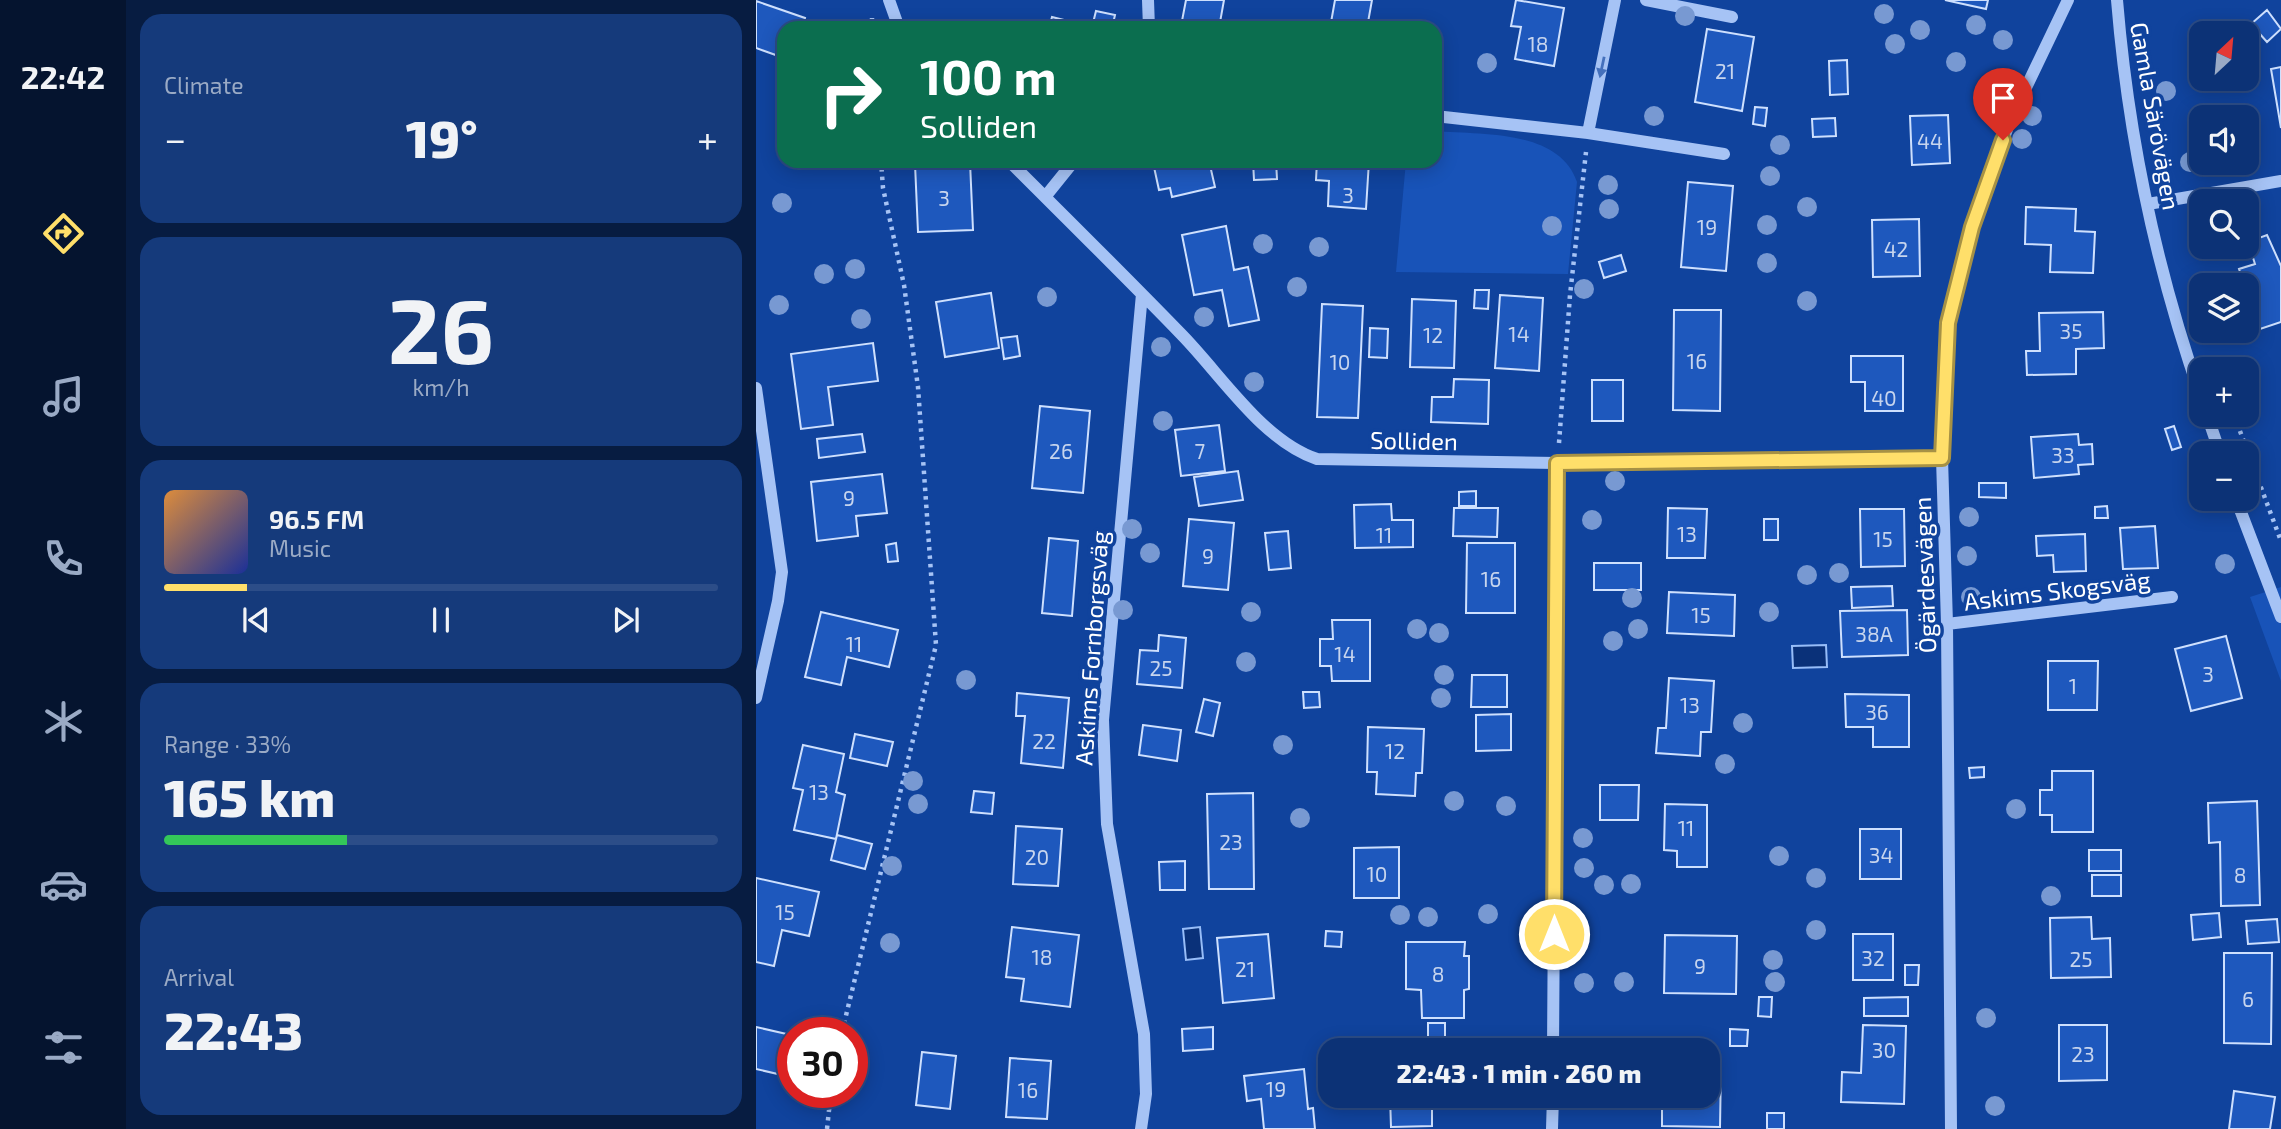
<!DOCTYPE html>
<html lang="en">
<head>
<meta charset="utf-8">
<style>
	body { margin:0; font-family:"Exo 2",sans-serif; background:#153a7b; color:#f1f3f6; height:100vh; display:flex; flex-direction:column; font-size:26px; white-space:nowrap }
	* { box-sizing:border-box; margin:0 }
	p { font-size:23px; color:#9aaac5 }
	.icon { flex:none; width:38px; height:38px; fill:none; stroke:currentColor; stroke-width:2; stroke-linecap:round; stroke-linejoin:round }
	.map { position:relative; flex:1; overflow:hidden }
	.details { display:flex; flex-direction:column; gap:14px; padding:14px; background:#071c41; width:630px }
	.details>* { flex:none }
	.hud { position:absolute; left:21px; top:21px; width:665px; height:147px; border-radius:21px; box-shadow:0 4px 18px #0003,0 0 0 2px #2c4d88; background:#0b6e4f; color:#fff; overflow:hidden }
	.needle { width:46px; rotate:26deg }
	.tools { position:absolute; left:1433px; top:21px; display:grid; gap:14px }
	.tools a { display:grid; place-items:center; width:70px; height:70px; border-radius:14px; background:#0c3276; box-shadow:0 4px 18px #0003,0 0 0 2px #2c4d88; font-size:35px }
	.speed { position:absolute; left:21px; top:1017px; display:flex; gap:14px; font-size:35px; font-weight:700; text-align:center }
	.speed>* { display:grid; place-content:center; width:91px; height:91px; border-radius:50%; background:#0c3276; box-shadow:0 4px 18px #0003,0 0 0 2px #2c4d88; line-height:1 }
	.speed .limit { border:10px solid #d22; background:#fff; color:#111 }
	.pin { position:absolute; display:grid; place-items:center; width:60px; height:60px; color:#fff; margin:-72px -30px; border-radius:50% 50% 50% 0; rotate:-45deg; box-shadow:0 0 7px #0007 }
	.pin .icon { rotate:45deg }
	.me { position:absolute; width:77px; margin:-38px; rotate:0deg; stroke-linejoin:round; filter:drop-shadow(0 0 5px #0008) }
	.turn { display:flex; align-items:center; gap:24px; height:147px; padding:0 28px; font-size:32px }
	.turn .icon { width:91px; height:91px; stroke-width:2.5 }
	.turn b { display:block; font-size:49px; line-height:60px }
	.big { font-size:52px; font-weight:800; line-height:1.1 }
	.details .tile { flex:1; display:flex; flex-direction:column; justify-content:center; gap:10px; min-width:0; padding:0 24px; border-radius:21px; background:#153a7b }
	.details .dial { align-items:center; gap:0 }
	.dial b { font-size:91px; line-height:1 }
	.song { display:flex; align-items:center; gap:21px }
	.cover { width:84px; height:84px; border-radius:10px; background:linear-gradient(135deg,hsl(30 70% 55%),hsl(230 70% 35%)) }
	.played { height:7px; border-radius:4px; background:linear-gradient(90deg,#ffdf6a 15%,#2c4d88 15%) }
	.keys { display:flex; justify-content:space-around; direction:ltr }
	.heat { display:flex; justify-content:space-between; align-items:center; font-size:38px; direction:ltr }
	.charge { height:10px; border-radius:5px; background:linear-gradient(90deg,#34c759 33%,#2c4d88 0) }
	.trip { position:absolute; left:562px; top:1038px; width:402px; height:70px; border-radius:21px; background:#0c3276; box-shadow:0 4px 18px #0003,0 0 0 2px #2c4d88; font-weight:800; line-height:70px; text-align:center }
	main { display:flex; flex:1; min-height:0 }
	.dock { display:flex; flex-direction:column; width:126px; justify-content:space-around; align-items:center; background:#05142f; color:#9aaac5 }
	.dock .icon { width:49px; height:49px }
	.dock .current { color:#ffdf6a }
	.dock b { font-size:32px; color:#f1f3f6 }
	.map>svg:first-child { display:block }
	.green { fill:#1853b8 }
	.water { fill:#0a3179; stroke:#97bdf8; stroke-width:2 }
	.building { fill:#1e58bd; stroke:#cee0fe; stroke-width:2 }
	.lines { fill:none; stroke-linecap:round; stroke-linejoin:round }
	.path { stroke:#a6c3f5; stroke-width:4.5; stroke-dasharray:3.5 5; stroke-linecap:butt }
	.minor { stroke:#a6c3f5; stroke-width:12 }
	.tree { fill:#7899d2 }
	.oneway { fill:#4470bc }
	.route-casing { stroke:#a69145; stroke-width:18 }
	.route { stroke:#ffdf6a; stroke-width:12 }
	.labels { text-anchor:middle; dominant-baseline:central; stroke-width:7; stroke-linejoin:round; paint-order:stroke }
	.number-label { font-size:21px; fill:#c7d5ee }
	.street-label { font-size:24px; fill:#fff; stroke:#10439d }
</style>
</head>
<body>
<main>
<nav class="dock">
<b>22:42</b>
<svg class="icon current" aria-label="directions" viewBox="0 0 24 24"><path d="M12 3l9 9-9 9-9-9zM9 14v-3h6M13 9l2 2-2 2"/></svg>
<svg class="icon" aria-label="music" viewBox="0 0 24 24"><path d="M9 18V5l10-2v13"/><circle cx="6" cy="18" r="3"/><circle cx="16" cy="16" r="3"/></svg>
<svg class="icon" aria-label="phone" viewBox="0 0 24 24"><path d="M5 4h4l2 5-3 2q2 4 5 5l2-3 5 2v4C11 20 4 13 5 4z"/></svg>
<svg class="icon" aria-label="climate" viewBox="0 0 24 24"><path d="M12 3v18M4 7l16 10M4 17L20 7"/></svg>
<svg class="icon" aria-label="car" viewBox="0 0 24 24"><path d="M5 17H2v-5l4-1 3-4h7l3 4 3 1v5h-3M9 17h6M6 11h13"/><circle cx="7" cy="17" r="2"/><circle cx="17" cy="17" r="2"/></svg>
<svg class="icon" aria-label="filters" viewBox="0 0 24 24"><path d="M4 7h16M4 17h16"/><circle cx="9" cy="7" r="2"/><circle cx="15" cy="17" r="2"/></svg>
</nav>
<section class="details">
<div class="tile"><p>Climate</p>
<div class="heat"><a>−</a><b class="big">19°</b><a>+</a></div>
</div>
<div class="tile dial"><b>26</b><p>km/h</p></div>
<div class="tile">
<div class="song"><i class="cover"></i><div><b>96.5 FM</b><p>Music</p></div></div>
<div class="played"></div>
<div class="keys"><svg class="icon" aria-label="previous" viewBox="0 0 24 24"><path d="M18 5L8 12l10 7zM5 5v14"/></svg><svg class="icon" aria-label="pause" viewBox="0 0 24 24"><path d="M8 5v14M16 5v14"/></svg><svg class="icon" aria-label="next" viewBox="0 0 24 24"><path d="M6 5l10 7-10 7zM19 5v14"/></svg></div>
</div>
<div class="tile"><p>Range · 33%</p><b class="big">165 km</b><div class="charge"></div></div>
<div class="tile"><p>Arrival</p><b class="big">22:43</b></div>
</section>
<div class="map">
<svg width="1525" height="1129" viewBox="0 0 1525 1129">
	<rect width="100%" height="100%" fill="#10439d"/>
	<path class="green" d="M679 131C725 135 803 129 821 182L812 274 640 272 650 161H679Z
		M1525 587V681L1494 597Z"/>
	<path class="water" d="M1070 645 1071 667 1037 668 1036 646Z
		M444 927 447 958 430 960 427 929Z"/>
	<path class="building" d="M430 0H468L463 28 425 26Z
		M579 0H616L611 28H574Z
		M760 0 808 8 798 66 759 59 765 27 755 26Z
		M1189 0H1232L1230 9Z
		M0 1 49 18 46 28H28V58L0 48Z
		M1511 10 1525 29 1511 42 1495 24Z
		M340 11 359 15 356 28H293L296 17 336 27Z
		M951 29 998 37 986 111 939 102Z
		M1091 60 1092 94 1074 95 1073 61Z
		M1525 67V128L1515 69Z
		M999 107 1011 108 1009 126 997 124Z
		M1192 115 1194 163 1156 165 1154 116Z
		M1079 118 1080 136 1057 137 1056 119Z
		M406 161H453L459 187 416 197 414 188 403 190 398 167 407 165Z
		M497 161H520L521 179 498 180Z
		M561 161H613L610 209 572 206 573 181 560 180Z
		M214 162 217 230 162 232 159 164Z
		M932 182 977 186 970 271 925 267Z
		M1270 207 1320 209 1319 231 1339 232 1337 273 1294 272 1295 245 1269 244Z
		M1163 219 1164 276 1117 277 1116 220Z
		M470 226 478 270 492 267 503 320 473 326 466 290 438 295 426 235Z
		M1511 235 1525 266V322L1504 329 1483 269 1499 264 1492 242Z
		M865 255 870 271 848 278 843 262Z
		M719 290H733L732 309 718 308Z
		M235 293 243 348 189 357 180 302Z
		M744 295 787 298 783 371 739 368Z
		M656 299 700 301 698 368 654 367Z
		M566 304 607 306 602 418 561 417Z
		M918 310H965L964 411 917 410Z
		M1347 312 1348 348 1320 349V374L1271 375 1270 351H1284L1283 313Z
		M614 328 632 329 631 358 613 357Z
		M261 336 264 356 248 359 245 338Z
		M117 343 122 381 72 387 77 425 45 429 35 354Z
		M1095 356H1147V411H1109V382H1095Z
		M698 379 733 380 732 424 675 422 676 397H697Z
		M836 380H867V421H836Z
		M284 406 334 411 327 493 276 488Z
		M463 425 469 471 425 476 419 430Z
		M1418 426 1425 447 1416 450 1409 429Z
		M106 434 109 452 63 458 61 439Z
		M1322 434 1323 445 1336 444 1337 464 1322 465 1323 474 1278 478 1275 437Z
		M482 471 487 500 443 506 438 477Z
		M126 474 131 513 100 516 102 536 61 541 55 482Z
		M1223 483H1250V498L1223 497Z
		M720 491V506H703V492Z
		M635 504 636 520H657V547L599 548 598 505Z
		M1351 506 1352 518H1339V507Z
		M698 508H742L741 537 697 536Z
		M912 508 951 509 949 558H911Z
		M1104 509H1148L1149 566 1105 567Z
		M433 519 478 523 472 590 427 586Z
		M1008 519H1022V540H1008Z
		M1399 526 1402 568 1367 569 1364 528Z
		M532 531 535 568 513 570 509 533Z
		M1329 534 1330 571 1298 572 1297 555 1281 556 1280 536Z
		M293 538 322 541 316 616 286 613Z
		M140 543 142 561 132 562 130 545Z
		M711 543H759V613H710Z
		M838 563H885V590H838Z
		M1136 586 1137 606 1096 608 1095 587Z
		M913 592 979 595 978 636 911 633Z
		M1151 610 1152 655 1086 657 1084 611Z
		M65 612 142 630 133 667 91 657 85 685 49 677Z
		M576 620H614V681H576L575 666H564V639H577Z
		M403 635 430 638 426 688 381 684 384 650 402 651Z
		M1470 636 1486 698 1435 711 1419 649Z
		M1292 661H1342L1341 710H1292Z
		M716 675H751V707H715Z
		M913 678 958 681 955 732H945L944 756 900 753 902 728H910Z
		M547 692H563L564 707 548 708Z
		M261 693 313 698 307 768 265 763 269 716H260Z
		M1089 694 1153 695V747H1117V727H1090Z
		M448 699 464 703 457 736 440 732Z
		M755 714V750L720 751V715Z
		M387 725 425 730 421 761 383 755Z
		M612 727 668 729 666 773H660L659 796 620 794 621 772H611Z
		M99 734 137 742 131 766 94 758Z
		M47 745 88 754 80 792 89 795 80 839 38 830 47 790 37 788Z
		M1228 767V777L1214 778 1213 768Z
		M1296 771H1337V832H1296V815H1284V790H1296Z
		M844 785H883L882 820H844Z
		M218 791 238 793 236 814 215 812Z
		M497 793 498 889H453L451 794Z
		M1501 801 1504 905 1465 906 1464 842 1453 843 1452 803Z
		M909 804 951 805V867H921V851L908 850Z
		M260 826 306 829 302 886 257 884Z
		M1104 829H1145V879H1104Z
		M81 835 116 844 109 869 75 860Z
		M643 847V898H598V848Z
		M1333 850H1365V871H1333Z
		M429 861V890H404L403 862Z
		M1336 875H1365V896H1336Z
		M0 878 63 892 53 936 26 930 18 966 0 962Z
		M1463 913 1465 937 1437 940 1435 915Z
		M1335 917 1336 939 1354 938 1355 977 1295 978 1294 918Z
		M1521 919 1523 942 1492 944 1490 921Z
		M256 927 323 935 314 1007 265 1001 268 979 250 977Z
		M570 931 586 932 585 947 569 946Z
		M512 934 518 998 467 1003 461 938Z
		M1097 934H1137V980H1097Z
		M909 935 981 936 980 994 908 993Z
		M650 942H709L708 956H713V989L708 990V1018H666L665 990 650 989Z
		M1468 953H1516L1515 1044 1468 1043Z
		M1149 965H1163L1162 985H1149Z
		M1003 997H1016L1015 1017 1002 1016Z
		M1152 997V1016H1108V998Z
		M672 1023H689V1041L672 1040Z
		M1107 1025 1150 1026 1148 1104 1085 1102 1086 1072 1105 1073Z
		M1303 1025H1351V1080L1303 1081Z
		M0 1027 35 1035 26 1075 0 1069Z
		M457 1027V1049L427 1051 426 1029Z
		M974 1029 992 1030 991 1046H974Z
		M166 1052 200 1056 194 1109 160 1105Z
		M254 1058 295 1061 291 1119 250 1117Z
		M952 1065 965 1066 964 1127 906 1126V1096H952Z
		M548 1069 552 1109 557 1108 559 1129H508L505 1099 491 1101 488 1076Z
		M1478 1091 1519 1097 1514 1129H1473Z
		M634 1096H676V1126L635 1127Z
		M1011 1113H1028V1129H1011Z"/>
	<g class="lines">
		<path class="path" d="M116 28V18
			M1457 357 1461 369
			M1478 415 1525 541
			M803 443 814 295 830 152
			M86 1032 180 645 162 387 148 285 127 188 125 161
			M71 1129 75 1092"/>
		<path class="minor" d="M133 0 143 28
			M392 0 393 28
			M890 0 976 17
			M1361 0C1372 135 1401 272 1446 400
			M679 116 832 133 968 154
			M832 133 859 0
			M253 161C311 219 369 276 426 335 466 376 507 441 561 459L801 463 1186 458
			M289 197 318 161
			M1392 204 1525 181
			M0 388 26 572 22 601 0 698
			M1451 415 1464 453
			M1480 499 1525 617
			M1191 624 1416 597
			M797 1050 801 463
			M385 1129 390 1094 388 1034 351 824 347 720 386 294
			M796 1129 797 1096
			M1195 1129 1191 624 1186 458 1192 323 1216 227 1254 121 1312 0"/>
	</g>
	<g class="tree">
		<circle cx="1128" cy="14" r="10"/>
		<circle cx="929" cy="16" r="10"/>
		<circle cx="1220" cy="25" r="10"/>
		<circle cx="1164" cy="30" r="10"/>
		<circle cx="1247" cy="40" r="10"/>
		<circle cx="1139" cy="44" r="10"/>
		<circle cx="1200" cy="62" r="10"/>
		<circle cx="731" cy="63" r="10"/>
		<circle cx="1410" cy="91" r="10"/>
		<circle cx="898" cy="116" r="10"/>
		<circle cx="1276" cy="116" r="10"/>
		<circle cx="1266" cy="139" r="10"/>
		<circle cx="1024" cy="145" r="10"/>
		<circle cx="1434" cy="162" r="10"/>
		<circle cx="1014" cy="176" r="10"/>
		<circle cx="852" cy="185" r="10"/>
		<circle cx="26" cy="203" r="10"/>
		<circle cx="1051" cy="207" r="10"/>
		<circle cx="853" cy="209" r="10"/>
		<circle cx="1011" cy="225" r="10"/>
		<circle cx="796" cy="226" r="10"/>
		<circle cx="507" cy="244" r="10"/>
		<circle cx="563" cy="247" r="10"/>
		<circle cx="1011" cy="263" r="10"/>
		<circle cx="99" cy="269" r="10"/>
		<circle cx="68" cy="274" r="10"/>
		<circle cx="541" cy="287" r="10"/>
		<circle cx="828" cy="289" r="10"/>
		<circle cx="291" cy="297" r="10"/>
		<circle cx="1051" cy="301" r="10"/>
		<circle cx="23" cy="305" r="10"/>
		<circle cx="448" cy="317" r="10"/>
		<circle cx="105" cy="319" r="10"/>
		<circle cx="405" cy="347" r="10"/>
		<circle cx="498" cy="382" r="10"/>
		<circle cx="407" cy="421" r="10"/>
		<circle cx="859" cy="481" r="10"/>
		<circle cx="1213" cy="517" r="10"/>
		<circle cx="836" cy="520" r="10"/>
		<circle cx="376" cy="529" r="10"/>
		<circle cx="394" cy="553" r="10"/>
		<circle cx="1211" cy="556" r="10"/>
		<circle cx="1469" cy="564" r="10"/>
		<circle cx="1083" cy="573" r="10"/>
		<circle cx="1051" cy="575" r="10"/>
		<circle cx="1215" cy="597" r="10"/>
		<circle cx="876" cy="598" r="10"/>
		<circle cx="367" cy="610" r="10"/>
		<circle cx="495" cy="612" r="10"/>
		<circle cx="1013" cy="612" r="10"/>
		<circle cx="661" cy="629" r="10"/>
		<circle cx="882" cy="629" r="10"/>
		<circle cx="683" cy="633" r="10"/>
		<circle cx="857" cy="641" r="10"/>
		<circle cx="490" cy="662" r="10"/>
		<circle cx="688" cy="675" r="10"/>
		<circle cx="210" cy="680" r="10"/>
		<circle cx="685" cy="698" r="10"/>
		<circle cx="987" cy="723" r="10"/>
		<circle cx="527" cy="745" r="10"/>
		<circle cx="969" cy="764" r="10"/>
		<circle cx="157" cy="781" r="10"/>
		<circle cx="698" cy="801" r="10"/>
		<circle cx="162" cy="804" r="10"/>
		<circle cx="750" cy="806" r="10"/>
		<circle cx="1260" cy="809" r="10"/>
		<circle cx="544" cy="818" r="10"/>
		<circle cx="827" cy="838" r="10"/>
		<circle cx="1023" cy="856" r="10"/>
		<circle cx="136" cy="866" r="10"/>
		<circle cx="828" cy="868" r="10"/>
		<circle cx="1060" cy="878" r="10"/>
		<circle cx="875" cy="884" r="10"/>
		<circle cx="848" cy="885" r="10"/>
		<circle cx="1295" cy="896" r="10"/>
		<circle cx="732" cy="914" r="10"/>
		<circle cx="644" cy="915" r="10"/>
		<circle cx="672" cy="917" r="10"/>
		<circle cx="1060" cy="930" r="10"/>
		<circle cx="134" cy="943" r="10"/>
		<circle cx="1017" cy="960" r="10"/>
		<circle cx="868" cy="982" r="10"/>
		<circle cx="1019" cy="982" r="10"/>
		<circle cx="828" cy="983" r="10"/>
		<circle cx="1230" cy="1018" r="10"/>
		<circle cx="1239" cy="1106" r="10"/>
	</g>
	<defs><path id="oneway-solid" d="M-6-.8H1V-3.2L6.5 0L1 3.2V.8H-6Z" transform="scale(1.75)"/></defs>
	<use class="oneway" href="#oneway-solid" transform="translate(846 67) rotate(102)"/>
	<g class="lines">
		<defs>
			<path id="route" d="M798 934 801 463 1186 458 1192 323 1216 227 1247 140"/>
		</defs>
		<use href="#route" class="route-casing"/>
		<use href="#route" class="route"/>
	</g>
	<g class="labels">
		<g class="number-label">
			<text x="782" y="43">18</text>
			<text x="969" y="70">21</text>
			<text x="1174" y="140">44</text>
			<text x="592" y="194">3</text>
			<text x="188" y="197">3</text>
			<text x="951" y="226">19</text>
			<text x="1140" y="248">42</text>
			<text x="1315" y="330">35</text>
			<text x="763" y="333">14</text>
			<text x="677" y="334">12</text>
			<text x="941" y="360">16</text>
			<text x="584" y="361">10</text>
			<text x="1128" y="397">40</text>
			<text x="305" y="450">26</text>
			<text x="444" y="450">7</text>
			<text x="1307" y="454">33</text>
			<text x="93" y="497">9</text>
			<text x="931" y="533">13</text>
			<text x="628" y="534">11</text>
			<text x="1127" y="538">15</text>
			<text x="452" y="555">9</text>
			<text x="735" y="578">16</text>
			<text x="945" y="614">15</text>
			<text x="1118" y="633">38A</text>
			<text x="98" y="643">11</text>
			<text x="589" y="653">14</text>
			<text x="405" y="667">25</text>
			<text x="1452" y="673">3</text>
			<text x="1317" y="685">1</text>
			<text x="934" y="704">13</text>
			<text x="1121" y="711">36</text>
			<text x="288" y="740">22</text>
			<text x="639" y="750">12</text>
			<text x="63" y="791">13</text>
			<text x="930" y="827">11</text>
			<text x="475" y="841">23</text>
			<text x="1125" y="854">34</text>
			<text x="281" y="856">20</text>
			<text x="621" y="873">10</text>
			<text x="1484" y="874">8</text>
			<text x="29" y="911">15</text>
			<text x="286" y="956">18</text>
			<text x="1117" y="957">32</text>
			<text x="1325" y="958">25</text>
			<text x="944" y="965">9</text>
			<text x="489" y="968">21</text>
			<text x="682" y="973">8</text>
			<text x="1492" y="998">6</text>
			<text x="1128" y="1049">30</text>
			<text x="1327" y="1053">23</text>
			<text x="520" y="1088">19</text>
			<text x="272" y="1089">16</text>
		</g>
		<g class="street-label">
			<text transform="translate(1400 116) rotate(80)">Gamla Särövägen</text>
			<text transform="translate(658 440) rotate(1)">Solliden</text>
			<text transform="translate(1168 575) rotate(-92)">Ögärdesvägen</text>
			<text transform="translate(1301 590) rotate(-7)">Askims Skogsväg</text>
			<text transform="translate(335 648) rotate(-86)">Askims Fornborgsväg</text>
		</g>
	</g>
</svg>
<div class="tools">
<a><svg class="needle" viewBox="-14 -14 28 28"><path d="M0-13l5 13h-10z" fill="#e53935"/><path d="M0 13l5-13h-10z" fill="#9aaac5"/></svg></a>
<a><svg class="icon" aria-label="sound" viewBox="0 0 24 24"><path d="M4 9h4l5-4v14l-5-4H4zM17 9q2 3 0 6"/></svg></a>
<a><svg class="icon" aria-label="search" viewBox="0 0 24 24"><circle cx="10" cy="10" r="6"/><path d="M15 15l6 6"/></svg></a>
<a><svg class="icon" aria-label="layers" viewBox="0 0 24 24"><path d="M12 4l9 5-9 5-9-5zM3 14l9 5 9-5"/></svg></a>
<a>+</a>
<a>−</a>
</div>
<div class="speed"><div class="limit">30</div></div>
<div class="pin" style="left:1247px;top:140px;background:#d93025"><svg class="icon" aria-label="arrive" viewBox="0 0 24 24"><path d="M6 21V4h12l-3 4 3 4H6"/></svg></div>
<svg class="me" style="left:798px;top:934px" viewBox="-20 -20 40 40"><circle r="17" fill="#ffdf6a" stroke="#fff" stroke-width="3"/><path d="M0-11L8 9 0 5-8 9z" fill="#fff"/></svg>
<div class="trip">22:43 · 1 min · 260 m</div>
<div class="hud">
<div class="turn"><svg class="icon" aria-label="right" viewBox="0 0 24 24"><path d="M7 20v-9h11M14 6l5 5-5 5"/></svg><div><b>100 m</b>Solliden</div></div>
</div>
</div>
</main>
</body>
</html>
